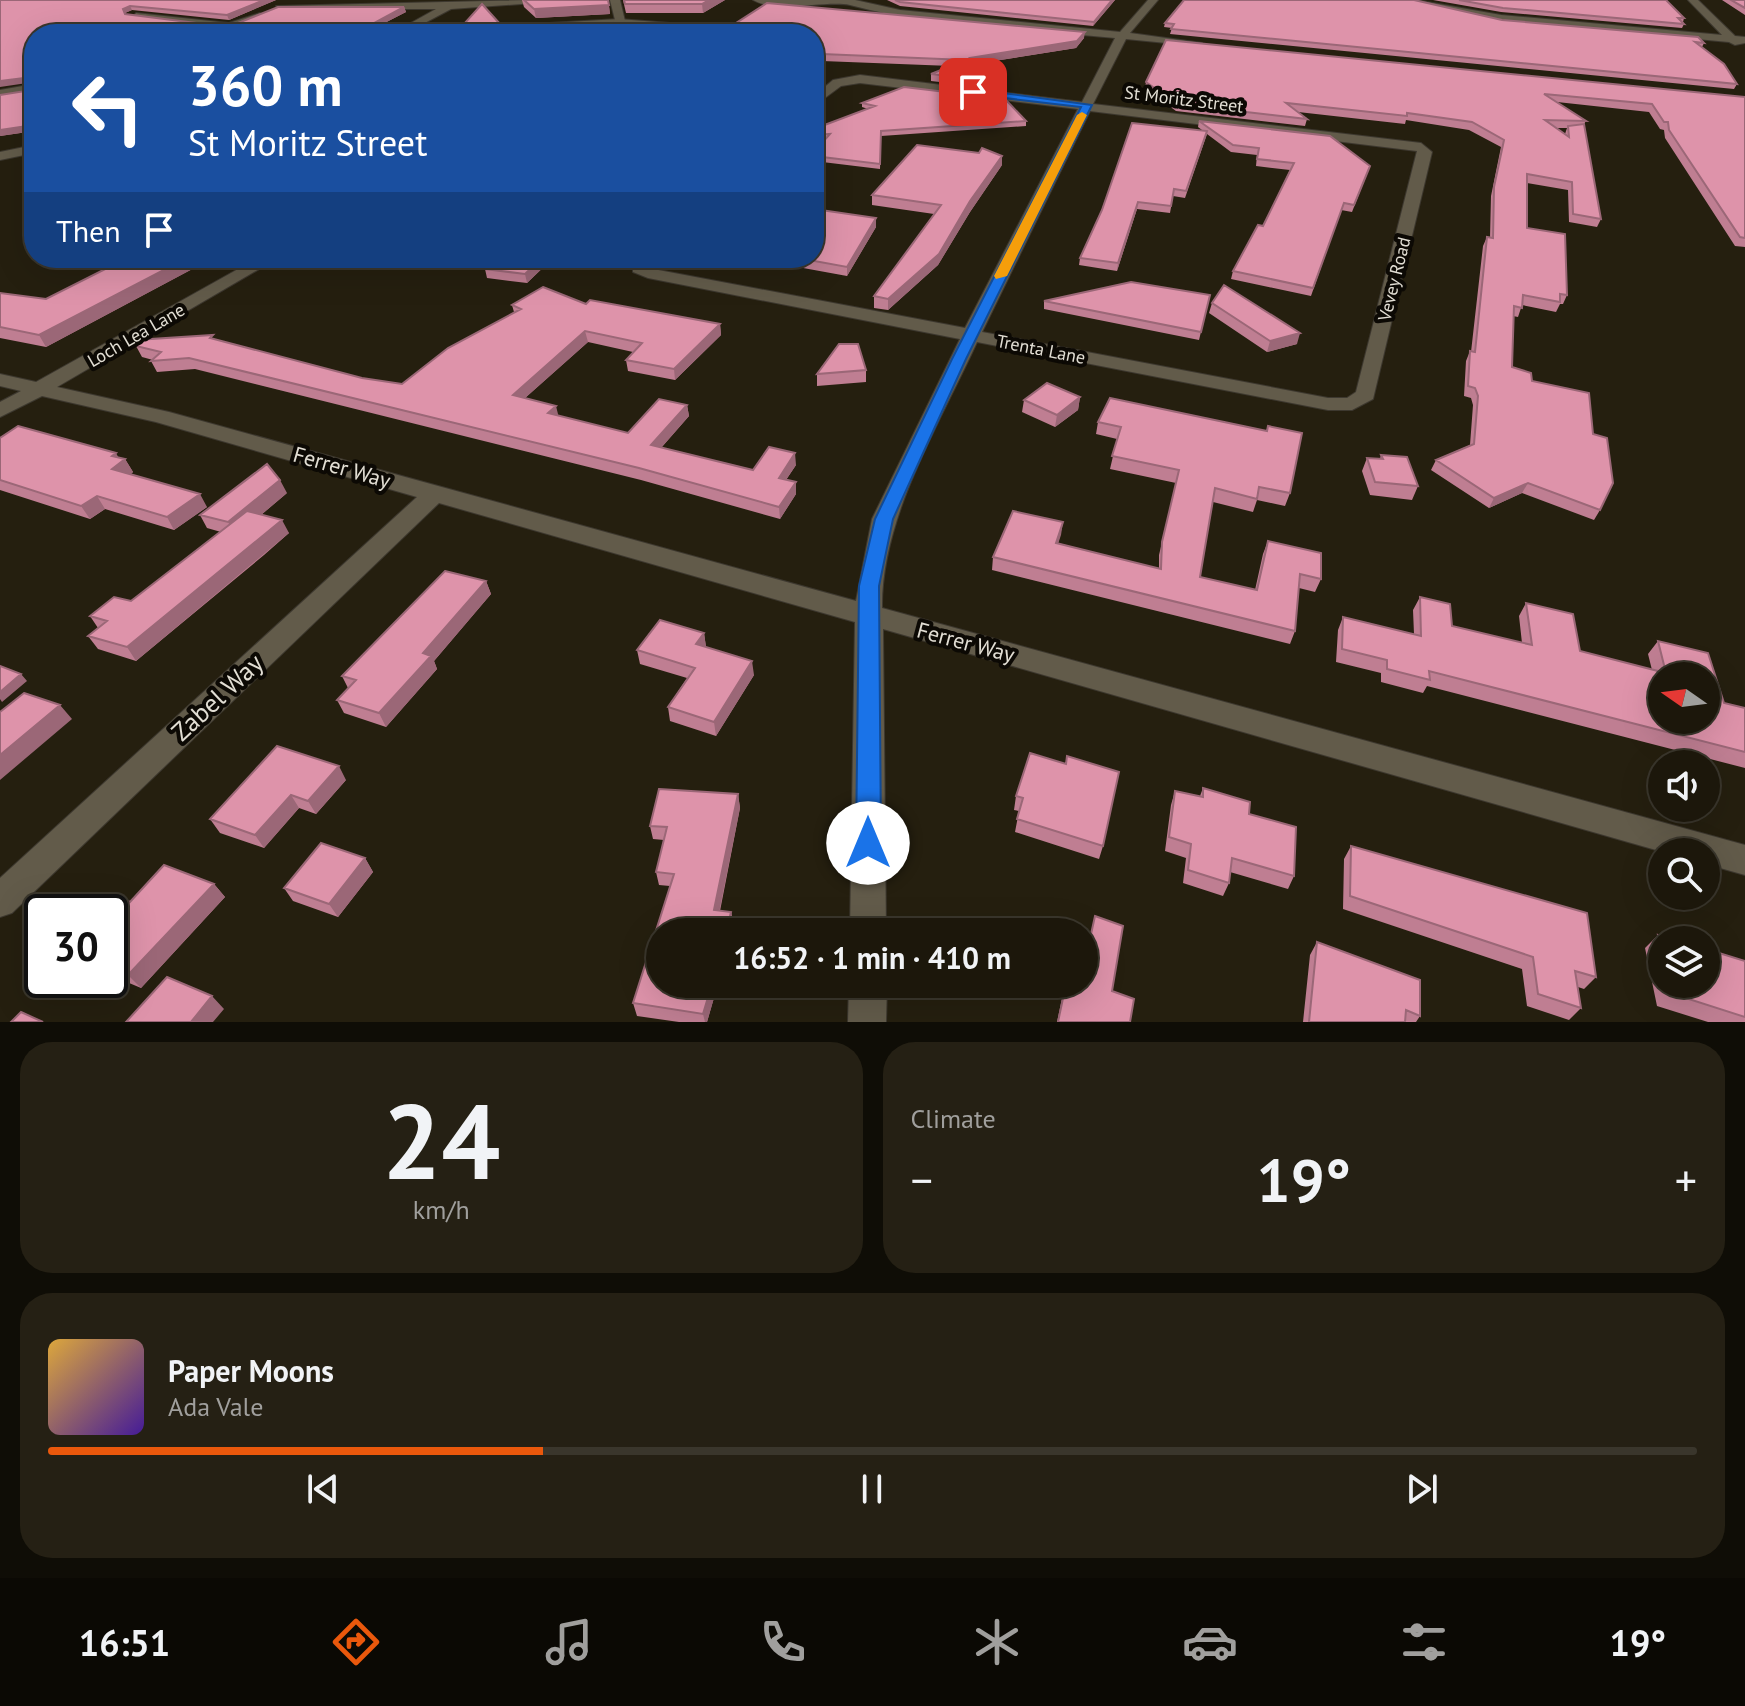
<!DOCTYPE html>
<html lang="en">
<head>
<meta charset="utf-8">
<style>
	body { margin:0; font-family:"PT Sans",sans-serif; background:#252014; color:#f1f3f6; height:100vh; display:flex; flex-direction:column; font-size:30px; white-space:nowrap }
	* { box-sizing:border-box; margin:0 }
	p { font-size:26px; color:#a09f9d }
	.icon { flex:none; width:44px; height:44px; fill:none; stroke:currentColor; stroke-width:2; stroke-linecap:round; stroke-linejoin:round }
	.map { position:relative; height:1022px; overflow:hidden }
	.sheet { display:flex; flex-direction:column; gap:20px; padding:20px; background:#0f0d06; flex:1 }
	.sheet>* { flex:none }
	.guide { position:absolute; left:24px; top:24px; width:800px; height:244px; border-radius:32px; box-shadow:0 8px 32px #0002,0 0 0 2px #3a362c; background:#1a4fa0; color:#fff; overflow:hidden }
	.needle { width:52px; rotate:284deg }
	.fabs { position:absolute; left:1648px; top:662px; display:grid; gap:16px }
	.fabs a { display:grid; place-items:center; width:72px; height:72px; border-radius:50%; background:#1c170b; box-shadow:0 8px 32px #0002,0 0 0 2px #3a362c; font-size:40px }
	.speed { position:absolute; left:24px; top:894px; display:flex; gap:16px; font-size:40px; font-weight:700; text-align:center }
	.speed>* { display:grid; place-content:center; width:104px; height:104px; border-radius:50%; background:#1c170b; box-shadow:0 8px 32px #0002,0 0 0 2px #3a362c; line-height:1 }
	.speed .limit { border:4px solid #111; border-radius:12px; background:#fff; color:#111 }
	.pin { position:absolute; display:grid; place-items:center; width:68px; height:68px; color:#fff; margin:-34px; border-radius:16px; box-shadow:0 4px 12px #0006 }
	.me { position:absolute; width:88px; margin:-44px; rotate:0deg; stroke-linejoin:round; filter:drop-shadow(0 0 6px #0008) }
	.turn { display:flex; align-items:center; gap:28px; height:168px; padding:0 32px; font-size:36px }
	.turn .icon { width:104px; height:104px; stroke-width:2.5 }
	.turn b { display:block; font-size:56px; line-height:68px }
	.then { display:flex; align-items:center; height:76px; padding:0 32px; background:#0003; gap:16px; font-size:30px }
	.big { font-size:60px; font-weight:800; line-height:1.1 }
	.sheet .card { flex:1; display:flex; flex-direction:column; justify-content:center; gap:12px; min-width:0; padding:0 28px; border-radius:32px; background:#252014 }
	.sheet .dial { align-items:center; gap:0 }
	.dial b { font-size:104px; line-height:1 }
	.song { display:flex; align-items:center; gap:24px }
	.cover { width:96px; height:96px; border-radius:12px; background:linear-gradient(135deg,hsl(40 70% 55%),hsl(260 70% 35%)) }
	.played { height:8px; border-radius:4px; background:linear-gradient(90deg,#ea580c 30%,#3a362c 30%) }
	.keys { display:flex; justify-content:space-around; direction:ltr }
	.heat { display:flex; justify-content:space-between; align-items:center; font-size:44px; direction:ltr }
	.sheet .tiles { flex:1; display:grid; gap:20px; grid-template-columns:1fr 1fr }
	.card:last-child { grid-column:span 2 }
	.trip { position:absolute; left:646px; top:918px; width:452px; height:80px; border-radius:40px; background:#1c170b; box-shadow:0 8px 32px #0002,0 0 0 2px #3a362c; font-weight:800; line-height:80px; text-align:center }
	.dock { display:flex; height:128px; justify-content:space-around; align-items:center; background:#0b0904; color:#a09f9d }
	.dock .icon { width:56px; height:56px }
	.dock .current { color:#ea580c }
	.dock b { font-size:36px; color:#f1f3f6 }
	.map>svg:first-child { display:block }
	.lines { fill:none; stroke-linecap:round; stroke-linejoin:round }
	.lane-casing { stroke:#3d382f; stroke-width:2 }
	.street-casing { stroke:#3d382f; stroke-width:2 }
	.lane { fill:#625b4a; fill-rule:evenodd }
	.street { fill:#625b4a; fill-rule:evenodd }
	.wall { fill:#bf7e92; fill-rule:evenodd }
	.shaded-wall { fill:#9b6777 }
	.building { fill:#de93aa; stroke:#9b6777; stroke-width:2; fill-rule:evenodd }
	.route { fill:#1a73e8; stroke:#114b97; stroke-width:2 }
	.slow { fill:#f59e0b }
	.labels { text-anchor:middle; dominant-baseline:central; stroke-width:8; stroke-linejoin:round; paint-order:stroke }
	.far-street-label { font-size:18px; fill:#e2ded4; stroke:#0c0904 }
	.street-label { font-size:22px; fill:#e2ded4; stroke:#0c0904 }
	.near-street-label { font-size:26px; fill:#e2ded4; stroke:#0c0904 }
</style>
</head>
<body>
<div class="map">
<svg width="1745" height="1022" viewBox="0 0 1745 1022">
	<rect width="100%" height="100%" fill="#251f0f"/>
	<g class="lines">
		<defs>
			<path id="lane" d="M619 19 721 27 717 29C646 25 580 23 509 33L505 31 549 23Z"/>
			<path id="street" d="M530 0H576L451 9 404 34H391L436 9H281L276 6Z
				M610 0H620L625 21 606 34H594L615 20Z
				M753 0H855L900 10 1120 32 1148 0H1158L1130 33 1202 43 1197 46 1126 39 1093 104 1421 143 1432 152 1373 399 1352 410H1328L977 342C940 423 881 517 882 608L1745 845V875L1706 864V852H1663L883 629 886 932H850L855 622 439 503 12 913 0 917V878L417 497 156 422 42 396 0 417V402L21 391 0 386V374L36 382 258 258H278L57 387 169 412 856 601 872 519 960 339 648 278 633 272V258H649L648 266 653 269 965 328 1078 109 860 83 841 86 814 106V96L833 80 860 75 1082 102 1115 38C1028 29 934 28 850 5 825 0 778 14 753 0ZM1090 111 1417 151 1356 392 1347 398H1328L982 332Z
				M1395 0H1416L1501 15 1722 35 1688 0H1698L1735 36 1745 37V43L1735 45 1729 42 1501 21Z
				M136 13 229 23 260 13 265 16 230 29 132 18Z
				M34 84V92L0 98V90Z
				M34 145V153L0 160V152Z
				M849 984H887L886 1022H848Z"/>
		</defs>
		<use href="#lane" class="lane-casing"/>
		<use href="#street" class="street-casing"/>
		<use href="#lane" class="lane"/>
		<use href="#street" class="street"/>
	</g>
	<path class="wall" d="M0 0H276L229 20 132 10 125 13 126 15 228 27 404 7 406 12 369 31 34 34V131L0 136 32 90 33 82Z
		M522 0H608L610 14 536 18 524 7Z
		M623 0H725L703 13H626Z
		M887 0H1115L1093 26 900 6Z
		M1433 0H1666L1684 18 1683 22 1684 24 1682 28 1501 12Z
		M1722 0H1745V15Z
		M1502 20 1704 43 1702 47 1737 84 1734 89 1170 34 1172 28 1164 27 1165 23Z
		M463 25 509 34H466Z
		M814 34 1084 38 1076 48 975 64 991 81V88L931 81V74L951 66 822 61Z
		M1146 82 1745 97V247L1735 246 1665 138 1664 130 1660 129 1649 112 1557 102 1586 121 1584 124 1601 219 1597 227 1569 222 1568 190 1527 183V228L1567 295 1563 304H1560L1556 312 1522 305 1518 317 1513 316 1512 367 1532 381 1600 510 1594 520 1522 493 1489 508 1431 470 1436 460 1470 445 1473 405 1471 398 1464 396 1466 361 1470 351 1471 352 1483 246 1487 237 1490 238 1491 196 1501 147 1469 130 1406 120 1405 124 1298 112 1307 119 1305 126 1176 111 1145 88ZM1556 128H1567L1565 134Z
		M862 103 1026 121V126L881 136 880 169 814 161V152L825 140H815L814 129 868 109 862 107Z
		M1199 121 1370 166 1352 212 1341 210 1311 296 1231 279 1233 271 1263 226 1290 170 1256 166 1257 155 1231 152 1207 134 1185 198 1173 196 1170 213 1137 209 1117 271 1079 265 1080 258 1202 130 1198 127Z
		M1002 165 970 212 938 265 888 310 874 308V296L934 214 872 205V195Z
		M876 218V227L847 276 749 258H814Z
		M127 258H213L46 347 0 338V293L46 299Z
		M485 258H553L527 283 487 278 485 269 494 261 485 260Z
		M1210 295 1199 340 1044 309V301Z
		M1212 303 1297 344 1267 352 1209 313Z
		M586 304 720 324 721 335 675 380 628 371 626 360 633 352 588 342 525 398 558 416 628 433 687 405 689 416 661 448 753 470 796 465 786 480 796 482V494L780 519 641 480 195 369 157 372 151 361 153 360 142 357 136 346 215 340 362 378 402 384 514 312 512 305Z
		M866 370V382L817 386V374Z
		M1080 397 1078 410 1055 427 1022 412 1024 400Z
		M1110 398 1290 493 1285 506 1257 500 1253 512 1213 502 1200 577 1255 590 1263 554 1268 541 1321 579 1315 592 1299 588 1295 631 1290 644 992 570 993 557 1063 522 1058 543 1159 569V555L1176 483 1110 469 1117 439 1096 434 1098 422Z
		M0 438 125 459 133 472 131 474 207 507 174 530 105 509 90 519 0 490Z
		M1381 455 1418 486 1412 500 1370 495 1362 471 1367 458 1380 459Z
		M287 493 261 515 289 533 264 555 136 661 98 649 88 636 98 628 90 616 131 601 221 532 207 528 200 515Z
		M486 581 491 594 434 661 437 669 386 727 344 713 337 700 348 688 342 676Z
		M1420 597 1452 626 1522 643 1519 616 1526 603 1580 651 1652 670 1648 654 1658 641 1724 703 1745 708V768L1427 686 1423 693 1381 682V673L1336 662 1338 630 1343 617 1414 634 1413 610Z
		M704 633 706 647 754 675 716 736 670 721 668 707 687 678 640 664 637 650Z
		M1030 753 1103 846 1099 859 1015 832 1019 811 1014 810 1016 796Z
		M346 780 316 814 299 808 264 848 220 833 210 819Z
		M1203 788 1249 814 1294 876 1288 889 1230 872 1229 883 1223 896 1183 883 1186 858 1165 851 1171 805 1175 791 1200 796Z
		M738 794 740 808 720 911 731 912 734 925 732 932H660L718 984 707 1022H679L637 1016 633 1003 670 886 659 885 656 872 664 840 653 839 650 826Z
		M1351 846 1596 977 1584 989 1578 987 1581 1008 1569 1020 1527 1006 1522 969 1343 909 1344 859Z
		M365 858 373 872 338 917 293 901 284 888Z
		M214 884 225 897 141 988 110 975V917L130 902Z
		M1095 916 1112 991 1130 1022H1057L1065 984H1084V962Z
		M1658 935 1662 940V984H1706L1745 961V1022H1708L1657 1006 1645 948Z
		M1317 942 1420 1016 1416 1022H1303L1310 955Z"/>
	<path class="shaded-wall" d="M264 0H276L229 20 227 15Z
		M709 0H725L703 13 702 4Z
		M1112 0H1115L1093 26 1094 22Z
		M609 5 610 14 536 18 534 9Z
		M130 6 132 10 125 13 127 19 123 9Z
		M404 7 406 12 369 31 362 34H349Z
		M1085 32 1084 38 1076 48 969 65 970 58Z
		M822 54V61L814 63V56Z
		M33 77 34 82 0 87V81Z
		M34 125V131L0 136V130Z
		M1002 156V165L970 212 938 265 888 310V299L970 201Z
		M1138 202 1137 209 1117 271 1118 263Z
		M876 218V227L847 276V267Z
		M187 258H213L46 347 39 335Z
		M542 258H553L527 283 525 274Z
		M720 324 721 335 675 380 674 369Z
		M585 331 588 342 516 406 513 395Z
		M1300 333 1297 344 1267 352 1270 341Z
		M1080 397 1078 410 1055 427 1057 415Z
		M687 405 689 416 653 457 651 445Z
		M556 406 559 418 548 413Z
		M116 453 121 462 125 459 133 472 120 482 112 469V456Z
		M795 453 796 465 779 490V478Z
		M280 480 287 493 236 536 228 522Z
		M796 482V494L780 519 779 507Z
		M1528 483 1522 493 1489 508 1494 498Z
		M200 494 207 507 174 530 167 517Z
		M97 496 105 509 90 519 81 506Z
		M282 520 289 533 136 661 127 647Z
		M1063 522 1061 535 1054 556 1056 543Z
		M486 581 491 594 434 661 437 669 386 727 379 713 423 653Z
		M704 633 706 647 696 644Z
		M752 661 754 675 716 736 714 722Z
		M21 674 27 681 2 702 0 699V692Z
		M60 705 72 719 0 780V755Z
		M339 766 346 780 316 814 308 801Z
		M738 794 740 808 717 923 714 910Z
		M291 795 299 808 264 848 255 835Z
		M365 858 373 872 338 917 329 904Z
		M214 884 225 897 141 988 128 975Z
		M731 912 734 925 732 932H726Z
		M712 984H718L707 1022H705L703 1014Z
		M212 996 224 1009 213 1022H191Z"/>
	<path class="building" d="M0 0H264L227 15 130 6 123 9 125 14 228 27 278 7H404L367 27 349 34H34V125L0 130V95L32 90 33 77 0 81Z
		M524 0H608L609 5 534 9Z
		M624 0H709L702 4H625Z
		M895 0H1112L1094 22 900 2Z
		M1184 0H1414L1502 20 1698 37 1704 43 1695 42 1724 64 1737 84 1171 29 1174 24 1165 23Z
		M1459 0H1666L1684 18H1678L1684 24 1503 8Z
		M1731 0H1745V8Z
		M767 3 1085 32 1077 41 970 58 991 81 931 74 966 60 822 54 814 56V34H719Z
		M482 4 509 34H475L463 25Z
		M1166 40 1745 97V238L1740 237 1669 130 1668 122H1664L1652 104 1544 94 1586 121 1545 120 1569 137 1568 126 1584 124 1601 219 1573 214 1572 182 1527 174V228L1565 234 1567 295 1560 294V302L1523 295 1522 308 1514 306 1512 367 1531 373 1532 381 1589 393 1593 434 1607 438 1613 483 1600 510 1528 483 1494 498 1436 460 1474 444 1478 396 1475 388 1468 386 1470 351 1475 352 1487 237 1493 238 1494 187 1504 140 1472 122 1407 113V116L1286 103 1307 119 1177 104 1146 82Z
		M904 87 1005 99 1026 121 881 131 880 164 814 156V152L830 134 815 135 814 129 875 106 862 103Z
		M1199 121 1330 136 1370 166 1354 205 1344 203 1313 288 1233 271 1258 225 1263 226 1294 163 1257 159 1259 148 1233 145Z
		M1132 123 1207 131 1186 191 1174 189 1171 206 1138 202 1118 263 1080 258 1102 210Z
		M917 145 979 153 982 148 1002 156 970 201 939 254 888 299 874 296 941 205 872 195Z
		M814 209 876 218 847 267 798 258H814Z
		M127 258H187L39 335 0 327V293L46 299Z
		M498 258H542L525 274 485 269Z
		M1131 282 1210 295 1201 332 1044 301Z
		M1224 285 1300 333 1270 341 1212 303Z
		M543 287 586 304 590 300 720 324 674 369 626 360 642 343 585 331 513 395 556 406 548 413 628 433 659 399 687 405 651 445 753 470 769 447 795 453 779 478 796 482 779 507 639 468 189 358 151 361 161 352 136 346V340L213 335 210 338 362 378 402 384 448 348 521 309 512 305Z
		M839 344H858L866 370 817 374Z
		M1047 383 1080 397 1057 415 1024 400Z
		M1110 398 1267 431 1268 426 1302 433 1290 493 1259 487 1257 499 1215 488 1200 577 1257 590 1268 541 1321 553V579L1300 574 1295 631 993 557 1013 511 1063 522 1056 543 1161 569 1162 542 1179 470 1112 456 1121 427 1098 422Z
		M18 426 116 453 112 456 125 459 112 469 200 494 167 517 97 496 81 506 0 480V438Z
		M1381 455 1407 457 1418 486 1375 482 1367 458 1383 459Z
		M267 464 280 480 228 522 200 515Z
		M247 511 282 520 127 647 88 636 107 621 90 616 114 597 131 601Z
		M445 571 486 581 423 653 431 656 379 713 337 700 356 680 342 676Z
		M1420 597 1450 604 1452 626 1532 645 1526 603 1573 614 1580 651 1666 673 1658 641 1708 653 1724 703 1745 708V752L1429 671 1430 680 1387 669V660L1342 649 1343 617 1421 636ZM1662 676H1706V720H1662Z
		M660 620 704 633 696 644 752 661 714 722 668 707 695 668 637 650Z
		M0 666 21 674 0 692Z
		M24 693 60 705 0 755V712Z
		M277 746 339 766 308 801 291 795 255 835 210 819Z
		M1030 753 1066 764 1067 756 1119 772 1103 846 1017 819 1023 798 1016 796Z
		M1203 788 1250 802 1249 814 1296 827 1294 876 1232 858 1229 883 1188 870 1191 844 1169 837 1175 791 1203 797Z
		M659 789 738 794 714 910 731 912 726 932H660V984H712L703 1014 633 1003 674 874 656 872 667 827 650 826Z
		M321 843 365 858 329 904 284 888Z
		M1351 846 1587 913 1596 977 1575 971 1581 1008 1538 994 1533 957 1350 896Z
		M164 865 214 884 128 975 110 968V917L126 900 130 902Z
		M1095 916 1123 926 1112 991 1134 999 1130 1022H1058L1066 984H1084V966Z
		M1658 935 1674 940H1662V954Z
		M1317 942 1420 980V1016L1406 1010 1405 1022H1309Z
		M1706 949 1745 961V1017L1670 993 1669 984H1706Z
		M167 977 212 996 191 1022H126Z
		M21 1012 43 1022H11Z"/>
	<path class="route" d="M973 89 1092 105 966 359 893 519 879 586 881 843 877 851 868 855 859 851 856 843 859 586 875 519 952 359 1081 107 970 94Z"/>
	<path class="slow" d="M1082 112 1087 115 1007 276 996 279 994 276 1077 115Z"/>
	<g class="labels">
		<g class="far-street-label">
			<text transform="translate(1184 99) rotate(7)">St Moritz Street</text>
			<text transform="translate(1394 279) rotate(-76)">Vevey Road</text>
			<text transform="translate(136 335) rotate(-30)">Loch Lea Lane</text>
			<text transform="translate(1041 349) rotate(11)">Trenta Lane</text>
		</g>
		<g class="street-label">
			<text transform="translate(342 467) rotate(16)">Ferrer Way</text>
			<text transform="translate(966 642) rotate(15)">Ferrer Way</text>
		</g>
		<g class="near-street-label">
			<text transform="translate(217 697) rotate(-43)">Zabel Way</text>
		</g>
	</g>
</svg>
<div class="fabs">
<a><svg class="needle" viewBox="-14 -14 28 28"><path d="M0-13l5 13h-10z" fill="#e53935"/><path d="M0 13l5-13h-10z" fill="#a09f9d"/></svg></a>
<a><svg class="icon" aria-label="sound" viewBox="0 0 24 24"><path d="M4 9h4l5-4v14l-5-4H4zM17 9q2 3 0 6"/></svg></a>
<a><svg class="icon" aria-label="search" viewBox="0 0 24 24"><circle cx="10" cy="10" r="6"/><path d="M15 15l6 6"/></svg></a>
<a><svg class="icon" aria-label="layers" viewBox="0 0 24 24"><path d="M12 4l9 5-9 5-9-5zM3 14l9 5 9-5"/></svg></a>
</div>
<div class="speed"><div class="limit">30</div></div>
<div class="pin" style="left:973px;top:92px;background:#d93025"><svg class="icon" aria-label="arrive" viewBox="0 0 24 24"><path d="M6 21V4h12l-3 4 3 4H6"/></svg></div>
<svg class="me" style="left:868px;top:843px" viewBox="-20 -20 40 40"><circle r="19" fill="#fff"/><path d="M0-13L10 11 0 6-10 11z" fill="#1a73e8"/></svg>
<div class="trip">16:52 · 1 min · 410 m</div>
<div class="guide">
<div class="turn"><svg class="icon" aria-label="left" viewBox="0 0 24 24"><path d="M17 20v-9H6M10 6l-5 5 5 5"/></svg><div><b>360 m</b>St Moritz Street</div></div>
<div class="then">Then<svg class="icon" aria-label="arrive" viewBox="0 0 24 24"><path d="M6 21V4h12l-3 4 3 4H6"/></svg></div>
</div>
</div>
<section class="sheet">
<div class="tiles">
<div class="card dial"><b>24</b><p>km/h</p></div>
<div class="card"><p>Climate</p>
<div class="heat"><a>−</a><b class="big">19°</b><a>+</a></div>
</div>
<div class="card">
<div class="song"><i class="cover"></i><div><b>Paper Moons</b><p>Ada Vale</p></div></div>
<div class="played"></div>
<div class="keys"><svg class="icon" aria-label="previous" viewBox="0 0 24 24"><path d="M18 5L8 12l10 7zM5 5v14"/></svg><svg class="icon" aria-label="pause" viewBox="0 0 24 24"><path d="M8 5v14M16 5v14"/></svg><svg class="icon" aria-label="next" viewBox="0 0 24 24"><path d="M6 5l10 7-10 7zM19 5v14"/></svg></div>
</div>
</div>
</section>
<nav class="dock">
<b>16:51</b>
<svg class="icon current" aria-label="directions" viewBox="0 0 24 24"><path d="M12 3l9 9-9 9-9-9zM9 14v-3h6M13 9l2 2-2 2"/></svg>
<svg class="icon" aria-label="music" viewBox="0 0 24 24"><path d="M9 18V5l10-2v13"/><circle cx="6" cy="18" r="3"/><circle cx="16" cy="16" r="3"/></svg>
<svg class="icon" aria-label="phone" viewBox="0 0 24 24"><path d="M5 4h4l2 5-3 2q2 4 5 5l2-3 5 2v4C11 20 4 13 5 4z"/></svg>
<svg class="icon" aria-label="climate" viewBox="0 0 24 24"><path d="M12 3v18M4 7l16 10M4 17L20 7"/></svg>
<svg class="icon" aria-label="car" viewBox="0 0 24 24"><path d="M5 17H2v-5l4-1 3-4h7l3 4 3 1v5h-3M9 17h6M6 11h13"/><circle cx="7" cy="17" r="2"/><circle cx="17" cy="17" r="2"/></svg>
<svg class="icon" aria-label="filters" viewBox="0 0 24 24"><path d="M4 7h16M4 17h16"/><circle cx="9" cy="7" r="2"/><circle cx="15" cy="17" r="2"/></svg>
<b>19°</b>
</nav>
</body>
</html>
